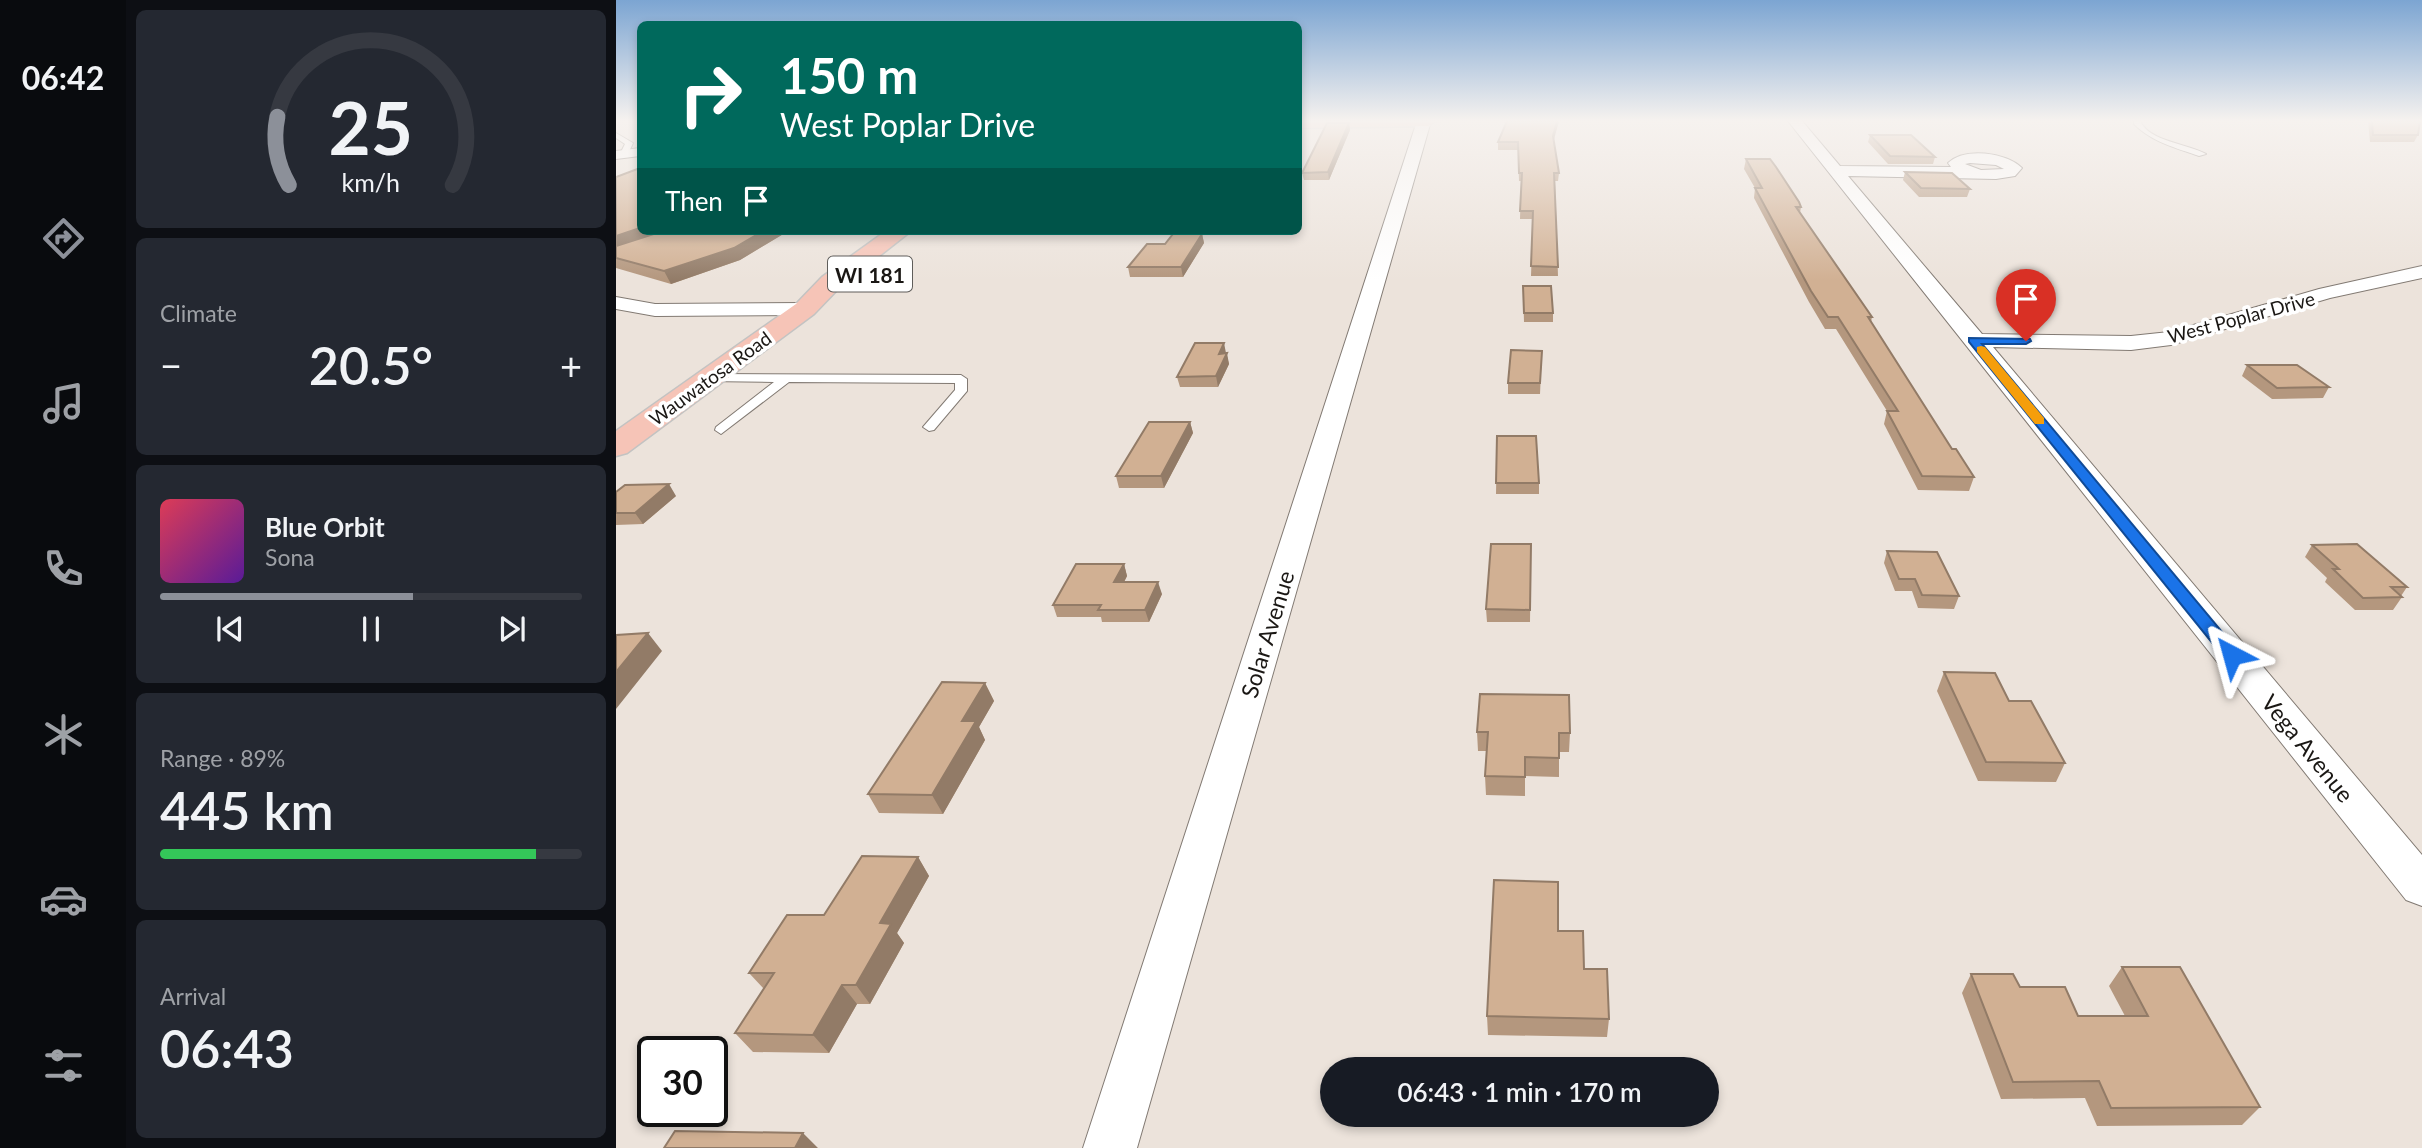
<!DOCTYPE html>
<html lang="en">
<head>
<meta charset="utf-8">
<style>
	body { margin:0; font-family:Lato,sans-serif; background:#242831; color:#f1f3f6; height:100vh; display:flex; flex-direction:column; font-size:26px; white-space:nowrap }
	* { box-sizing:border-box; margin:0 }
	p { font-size:23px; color:#9ea1a6 }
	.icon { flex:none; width:38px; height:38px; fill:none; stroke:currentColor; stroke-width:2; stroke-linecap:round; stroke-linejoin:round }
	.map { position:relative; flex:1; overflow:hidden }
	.panel { display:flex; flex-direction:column; gap:10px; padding:10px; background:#0d0f14; width:490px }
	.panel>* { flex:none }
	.guide { position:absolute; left:21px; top:21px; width:665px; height:214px; border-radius:10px; box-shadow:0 4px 10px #0003; background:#00695c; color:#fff; overflow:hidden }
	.speed { position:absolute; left:21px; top:1036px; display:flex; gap:14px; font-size:35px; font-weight:700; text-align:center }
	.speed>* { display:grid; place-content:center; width:91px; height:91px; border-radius:50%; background:#171b24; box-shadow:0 4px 10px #0003; line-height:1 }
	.speed .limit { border:4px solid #111; border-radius:10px; background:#fff; color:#111 }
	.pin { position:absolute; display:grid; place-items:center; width:60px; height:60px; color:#fff; margin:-72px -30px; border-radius:50% 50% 50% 0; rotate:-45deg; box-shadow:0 0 7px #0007 }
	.pin .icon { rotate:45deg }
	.me { position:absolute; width:77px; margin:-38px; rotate:321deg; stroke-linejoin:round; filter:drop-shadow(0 0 5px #0008) }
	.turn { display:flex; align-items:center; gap:24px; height:147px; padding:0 28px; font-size:32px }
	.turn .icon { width:91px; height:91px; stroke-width:2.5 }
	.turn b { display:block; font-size:49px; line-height:60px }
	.then { display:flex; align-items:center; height:66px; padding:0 28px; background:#0003; gap:14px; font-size:26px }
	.big { font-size:52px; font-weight:600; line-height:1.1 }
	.panel .widget { flex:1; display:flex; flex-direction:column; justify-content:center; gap:10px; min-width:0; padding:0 24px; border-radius:10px; background:#242831 }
	.panel .dial { align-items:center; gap:0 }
	.dial svg { height:182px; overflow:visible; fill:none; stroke:#363941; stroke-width:7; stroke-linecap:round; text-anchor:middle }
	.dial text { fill:#f1f3f6; stroke:none }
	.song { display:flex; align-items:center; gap:21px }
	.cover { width:84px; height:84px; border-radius:10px; background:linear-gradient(135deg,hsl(350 70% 55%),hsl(270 70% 35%)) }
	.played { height:7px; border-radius:4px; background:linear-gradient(90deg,#8c9099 60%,#363941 60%) }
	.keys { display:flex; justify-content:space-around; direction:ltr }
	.heat { display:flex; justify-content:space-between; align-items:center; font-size:38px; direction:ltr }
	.charge { height:10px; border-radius:5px; background:linear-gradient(90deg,#34c759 89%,#363941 0) }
	.trip { position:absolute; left:704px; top:1057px; width:399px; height:70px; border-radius:35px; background:#171b24; box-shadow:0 4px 10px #0003; font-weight:600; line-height:70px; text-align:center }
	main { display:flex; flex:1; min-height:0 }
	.dock { display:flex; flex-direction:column; width:126px; justify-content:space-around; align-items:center; background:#090b0e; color:#9ea1a6 }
	.dock .icon { width:49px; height:49px }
	.dock .current { color:#8c9099 }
	.dock b { font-size:32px; color:#f1f3f6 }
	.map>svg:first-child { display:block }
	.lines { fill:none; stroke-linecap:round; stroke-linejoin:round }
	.service-casing { stroke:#827a73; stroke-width:2 }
	.minor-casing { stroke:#827a73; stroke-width:2 }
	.primary-casing { stroke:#c3c3c2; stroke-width:3 }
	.service { fill:#fff; fill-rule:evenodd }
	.minor { fill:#fff; fill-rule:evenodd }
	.primary { fill:#f6c4b7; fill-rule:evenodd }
	.wall { fill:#b4977e }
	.shaded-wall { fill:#927b67 }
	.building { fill:#d1b093; stroke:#927b67; stroke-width:2 }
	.route { fill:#1a73e8; stroke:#114b97; stroke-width:2 }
	.slow { fill:#f59e0b }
	.labels { text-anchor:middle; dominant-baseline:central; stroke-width:7; stroke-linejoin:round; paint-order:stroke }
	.far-street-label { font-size:19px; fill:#1a1714; stroke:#fff }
	.shield { fill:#fff; stroke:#5f5d5a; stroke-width:2 }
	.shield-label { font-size:21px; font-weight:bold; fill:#1a1714 }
	.street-label { font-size:23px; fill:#1a1714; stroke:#fff }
</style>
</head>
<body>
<main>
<nav class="dock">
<b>06:42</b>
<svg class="icon current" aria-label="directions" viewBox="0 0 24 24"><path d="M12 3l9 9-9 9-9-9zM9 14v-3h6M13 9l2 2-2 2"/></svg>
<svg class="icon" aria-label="music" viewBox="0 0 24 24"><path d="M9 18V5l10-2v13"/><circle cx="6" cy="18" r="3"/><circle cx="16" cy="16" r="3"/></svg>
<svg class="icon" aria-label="phone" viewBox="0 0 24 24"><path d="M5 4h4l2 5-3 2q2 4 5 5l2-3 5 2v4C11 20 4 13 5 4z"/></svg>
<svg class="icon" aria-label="climate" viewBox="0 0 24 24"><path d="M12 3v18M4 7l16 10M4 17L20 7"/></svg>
<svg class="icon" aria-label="car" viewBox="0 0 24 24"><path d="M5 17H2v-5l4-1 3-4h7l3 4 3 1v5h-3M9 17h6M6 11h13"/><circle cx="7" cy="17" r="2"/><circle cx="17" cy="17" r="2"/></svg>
<svg class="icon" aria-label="filters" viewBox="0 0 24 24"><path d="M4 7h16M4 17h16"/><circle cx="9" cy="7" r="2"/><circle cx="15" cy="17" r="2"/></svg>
</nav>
<section class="panel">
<div class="widget dial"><svg viewBox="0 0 100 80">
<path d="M14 69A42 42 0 1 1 86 69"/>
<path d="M14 69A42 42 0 0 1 9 39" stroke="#8c9099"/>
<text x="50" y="56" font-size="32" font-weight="700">25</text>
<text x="50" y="72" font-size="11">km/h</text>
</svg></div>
<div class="widget"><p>Climate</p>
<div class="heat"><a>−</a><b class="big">20.5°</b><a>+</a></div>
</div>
<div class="widget">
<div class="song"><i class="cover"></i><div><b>Blue Orbit</b><p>Sona</p></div></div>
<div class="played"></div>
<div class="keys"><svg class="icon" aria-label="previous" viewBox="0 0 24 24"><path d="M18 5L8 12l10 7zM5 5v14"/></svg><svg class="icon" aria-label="pause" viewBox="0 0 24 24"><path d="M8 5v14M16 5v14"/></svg><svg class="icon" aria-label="next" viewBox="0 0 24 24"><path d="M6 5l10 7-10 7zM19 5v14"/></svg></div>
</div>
<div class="widget"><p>Range · 89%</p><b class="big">445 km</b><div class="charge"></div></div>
<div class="widget"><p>Arrival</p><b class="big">06:43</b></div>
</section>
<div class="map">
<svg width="1806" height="1148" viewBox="0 0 1806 1148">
	<rect width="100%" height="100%" fill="#ece3db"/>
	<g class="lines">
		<defs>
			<path id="service" d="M1518 121H1524C1534 142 1570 143 1590 154L1583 156C1560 148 1536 142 1518 124Z
				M0 133 17 143 11 156 4 154 9 144 0 138Z
				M94 374 345 375 351 379V391L318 430 313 431 307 427 339 390V383L173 382 105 434 99 430 100 427 158 382 90 381 88 378Z"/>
			<path id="minor" d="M801 121H815L521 1148H467Z
				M1172 121H1186L1224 166 1335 167 1332 163C1348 147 1390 152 1406 168L1399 176 1380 179 1232 176 1366 334 1515 336 1553 332 1703 289 1806 266V278L1714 298 1555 345 1515 350 1377 347 1806 855V906L1790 900ZM1354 163 1380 165 1388 169 1365 170 1349 164Z
				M24 148V156L0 159V151Z
				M0 297 39 304 189 303 196 305 199 309 196 313 189 315 39 316 0 309Z"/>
			<path id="primary" d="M682 121H820L812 126 682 128Z
				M270 231H295L224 287 198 314 11 453 0 456V431L180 304 206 277Z"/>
		</defs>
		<use href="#service" class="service-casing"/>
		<use href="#minor" class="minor-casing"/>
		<use href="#primary" class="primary-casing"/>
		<use href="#service" class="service"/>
		<use href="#minor" class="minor"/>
		<use href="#primary" class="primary"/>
	</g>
	<path class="wall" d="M943 121 937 140 943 173 942 181H939L942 276H915L917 219H904L905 181H903L902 150H882V142Z
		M1752 121H1804L1802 135 1798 142H1754Z
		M733 123 734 130 713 180H688L686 173Z
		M1254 135 1319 157 1317 164H1272L1252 142Z
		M1130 159 1185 207 1184 213 1256 317 1255 322 1336 449 1358 477 1353 491 1302 490 1268 424 1271 411 1220 329H1209L1193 302 1138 198 1139 188 1128 169Z
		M1289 172 1354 189 1351 197H1303L1287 180Z
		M0 177 24 231H168L169 233 124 260 55 284 0 268Z
		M586 234 588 243 567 277H514L512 267 549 244Z
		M907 286 937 313V322H908Z
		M926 351 924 394H892V383Z
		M610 353 613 364 602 387H564L561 377Z
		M1631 365 1713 387 1707 398 1656 399 1626 376Z
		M574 422 577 433 548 488H503L500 476Z
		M881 436 923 483V494H880Z
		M0 492 60 496 27 524 0 525Z
		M915 544 914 622H871L870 609Z
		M1696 545 1791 587 1785 596 1786 597 1777 610H1739L1709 582 1711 578 1689 557Z
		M1271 551 1343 596 1338 609 1302 608 1296 591H1279L1268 563Z
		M508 564 511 576 508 582 546 594 533 622H486L485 617H441L437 605Z
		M1328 672 1393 701 1449 763 1440 782 1362 781 1321 691Z
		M369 683 378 701 363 727 369 740 327 814 263 813 252 794Z
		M861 732 954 733 953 752H943V777L909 776V796L870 795 869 776 871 751H862Z
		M302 857 313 876 281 933 288 943 254 1004H241L213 1053 137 1052 119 1033 148 989 133 973 208 915Z
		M942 931 968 969 993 1019 991 1037 872 1035 871 1016Z
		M1506 967 1644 1107 1626 1125 1481 1126 1469 1098 1385 1099 1346 993 1355 974 1404 987 1462 1016H1509L1493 986Z"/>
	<path class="shaded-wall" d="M941 121H943L937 143V136Z
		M733 123 734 130 713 180 712 172Z
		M24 228V231H58L0 250V236Z
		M147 231H168L169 233 124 260 55 284 48 271Z
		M586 234 588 243 567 277 565 267Z
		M608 343 610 353 603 354Z
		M611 353 613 364 602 387 600 376Z
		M574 422 577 433 548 488 545 476Z
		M53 484 60 496 27 524 19 513Z
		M508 564 511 576 502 594 498 582Z
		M542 582 546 594 533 622 529 610Z
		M32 633 46 651 0 709V672Z
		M369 683 378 701 363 727 369 740 327 814 316 795 346 721Z
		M302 857 313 876 281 933 288 943 254 1004 240 985 264 923Z
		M226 985 241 1004 213 1053 197 1035Z
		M187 1133 202 1148H179Z"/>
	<path class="building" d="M891 121H941L937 136 943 173H938L942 267 915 266 917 211H904L906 173H903L902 142H882Z
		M1756 121H1804L1802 135H1757Z
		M711 123H733L712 172 686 173Z
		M1254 135H1295L1319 157 1274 156Z
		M1130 159H1154L1160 167 1183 202 1185 207H1180L1256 317H1252L1336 449H1340L1358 477 1306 476 1271 411H1282L1222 317H1212L1195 291 1139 188H1146Z
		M24 168V228L0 236V177Z
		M1289 172 1336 173 1354 189 1305 188Z
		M47 231H147L118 248 48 271 0 258V246Z
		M557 234H586L565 267H512L531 244H549Z
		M907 286H935L937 313H908Z
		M579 343H608L603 354 611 353 600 376 561 377Z
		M895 350 926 351 924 383H892Z
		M1631 365H1681L1713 387 1661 388Z
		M533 422H574L545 476H500Z
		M881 436H920L923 483H880Z
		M53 484 19 513H0V492L9 485Z
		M875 544H915L914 610 870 609Z
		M1741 544 1791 587H1775L1786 597 1747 598 1717 569H1723L1696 545Z
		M1271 551 1321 552 1343 596 1306 595 1299 579H1283Z
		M460 564H508L498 582H542L529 610H482L485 605H437Z
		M32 633 0 672V635Z
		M1328 672 1379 673 1393 701H1415L1449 763 1370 762Z
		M326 682 369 683 346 721H360L316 795 252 794Z
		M864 694 953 695 954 733H943V758L909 757V777L869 776 872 732H861Z
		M246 856 302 857 264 923 275 924 240 985H226L197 1035 119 1033 158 973H133L171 915H208Z
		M878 880 942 882V931H967L968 969H991L993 1019 871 1016Z
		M1506 967H1564L1644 1107 1495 1108 1483 1081 1397 1082 1355 974H1397L1404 987H1449L1462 1016H1532Z
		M59 1131 187 1133 179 1148H48Z"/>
	<linearGradient id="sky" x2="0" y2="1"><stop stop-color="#7ca5d2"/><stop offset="0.43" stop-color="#f6f2ef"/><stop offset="1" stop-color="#f6f2ef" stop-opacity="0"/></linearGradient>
	<rect width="1806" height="281" fill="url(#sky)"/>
	<path class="route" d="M1353 338 1414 339 1415 341 1410 344H1366L1622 651 1625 655 1622 660H1610L1353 342Z"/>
	<path class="slow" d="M1365 346 1369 347 1428 418V424H1419L1361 352V347Z"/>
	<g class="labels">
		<g class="far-street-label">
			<text transform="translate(1625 317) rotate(-15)">West Poplar Drive</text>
			<text transform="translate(94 378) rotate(-36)">Wauwatosa Road</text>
		</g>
		<rect class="shield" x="212" y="256.5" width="84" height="35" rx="5"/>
		<g class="shield-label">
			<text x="254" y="274">WI 181</text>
		</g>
		<g class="street-label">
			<text transform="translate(651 634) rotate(-73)">Solar Avenue</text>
			<text transform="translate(1692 748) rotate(51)">Vega Avenue</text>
		</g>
	</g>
</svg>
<div class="speed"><div class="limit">30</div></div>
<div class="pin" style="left:1410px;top:341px;background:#d93025"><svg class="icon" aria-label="arrive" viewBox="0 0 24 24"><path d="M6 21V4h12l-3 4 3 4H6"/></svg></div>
<svg class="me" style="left:1616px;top:655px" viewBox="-20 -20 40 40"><path d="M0-17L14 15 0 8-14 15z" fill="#1a73e8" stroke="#fff" stroke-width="4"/></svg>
<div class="trip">06:43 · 1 min · 170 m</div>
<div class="guide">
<div class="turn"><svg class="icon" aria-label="right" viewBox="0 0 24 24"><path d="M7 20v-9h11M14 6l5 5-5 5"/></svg><div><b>150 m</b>West Poplar Drive</div></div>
<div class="then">Then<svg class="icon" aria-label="arrive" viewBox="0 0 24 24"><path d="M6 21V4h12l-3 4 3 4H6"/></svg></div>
</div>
</div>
</main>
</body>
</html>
